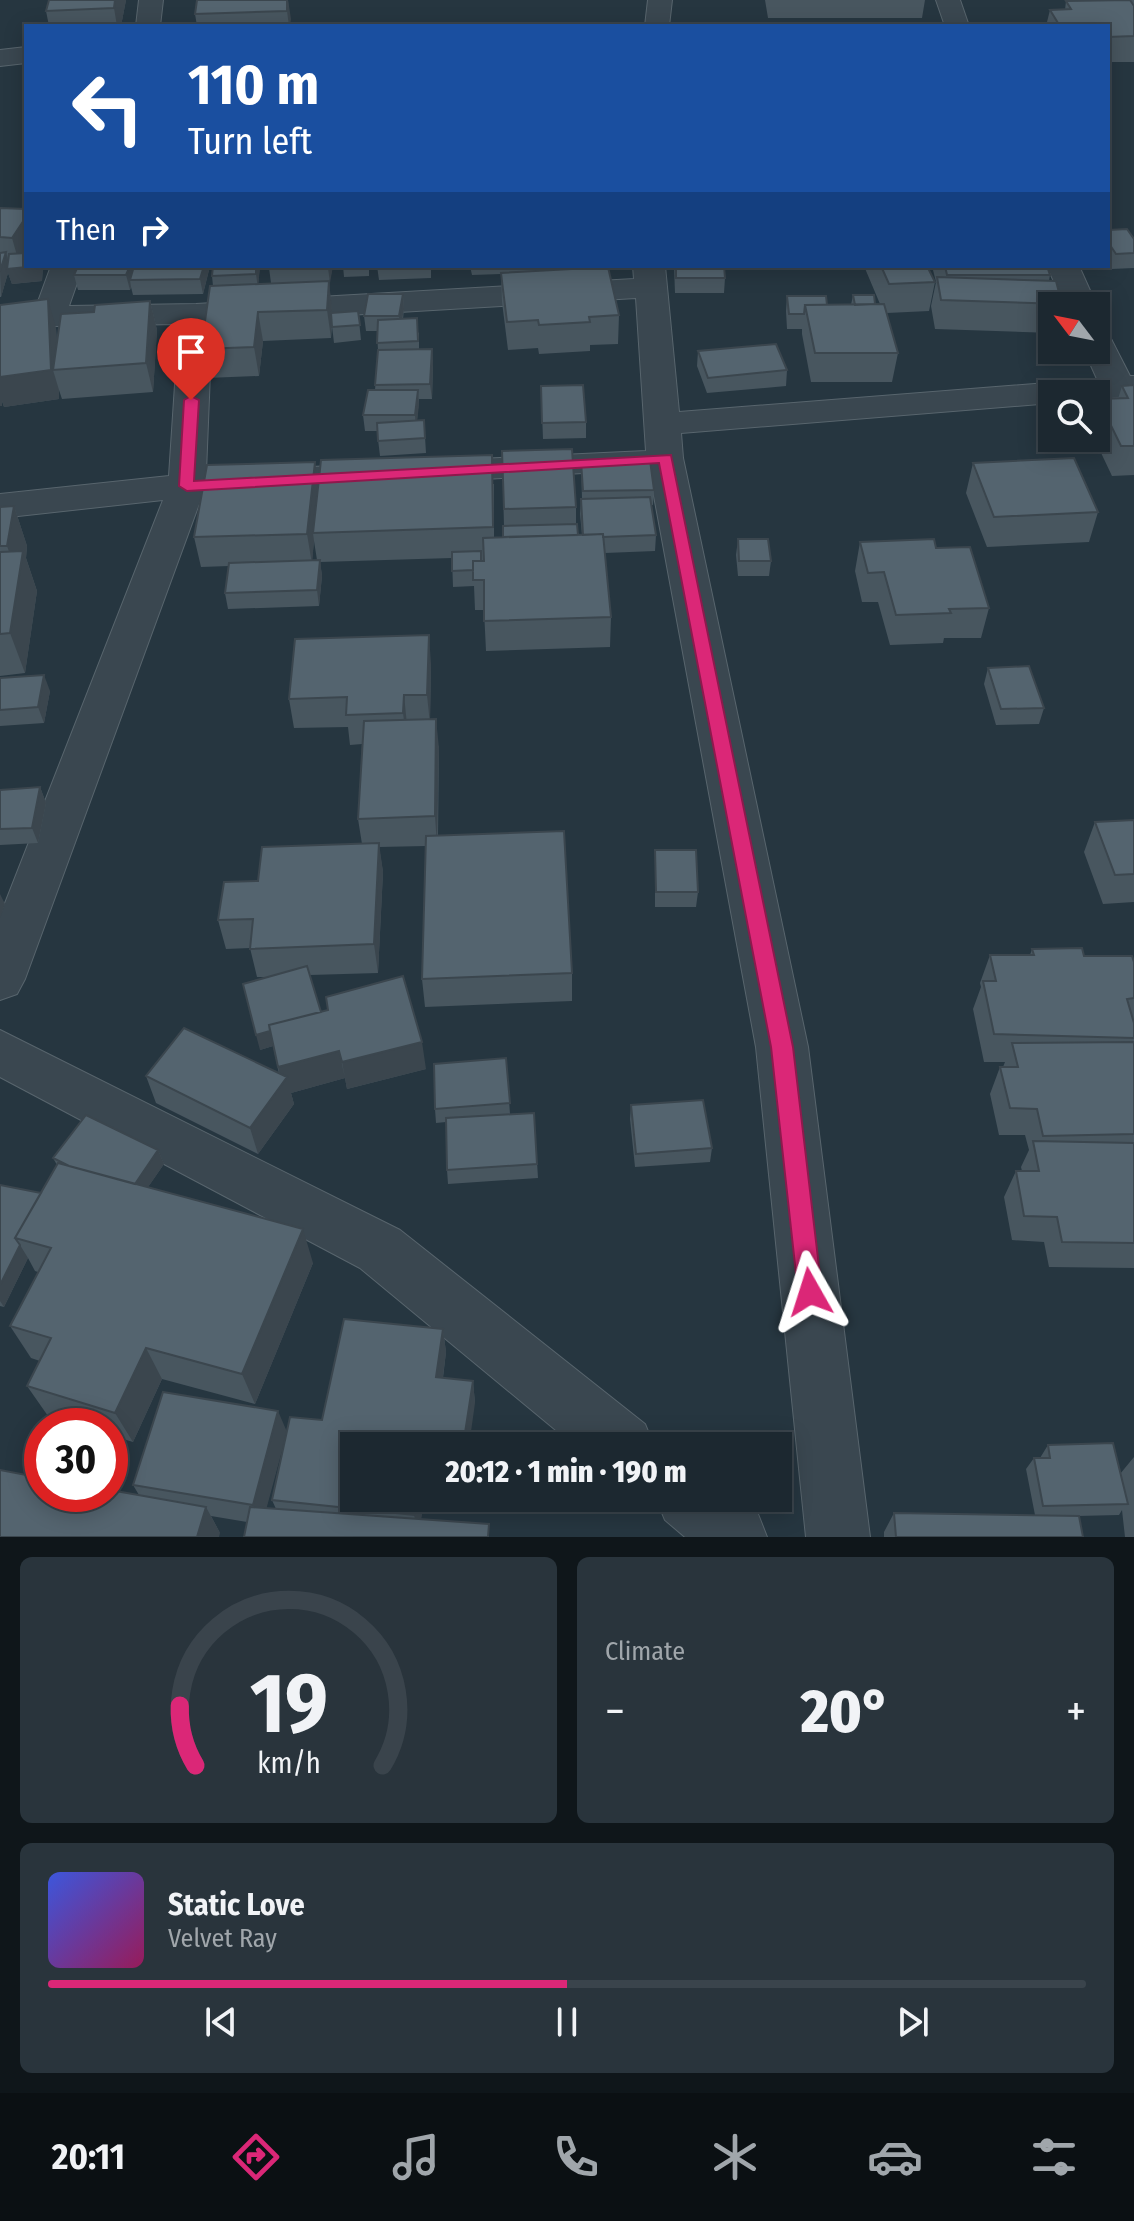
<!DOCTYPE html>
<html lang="en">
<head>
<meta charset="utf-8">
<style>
	body { margin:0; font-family:"Fira Sans Condensed",sans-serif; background:#29343c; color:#f1f3f6; height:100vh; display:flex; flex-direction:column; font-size:30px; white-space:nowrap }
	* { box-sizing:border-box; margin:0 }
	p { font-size:26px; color:#a0a6ab }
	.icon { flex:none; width:44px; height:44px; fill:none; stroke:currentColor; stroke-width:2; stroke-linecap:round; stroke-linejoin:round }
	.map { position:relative; height:1537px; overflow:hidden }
	.panel { display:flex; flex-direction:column; gap:20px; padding:20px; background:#0f161a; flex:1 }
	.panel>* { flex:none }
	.banner { position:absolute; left:24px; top:24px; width:1086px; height:244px; border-radius:0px; box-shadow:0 4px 20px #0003,0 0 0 2px #3a444c; background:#1a4fa0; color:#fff; overflow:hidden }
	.needle { width:52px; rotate:302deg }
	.controls { position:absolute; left:1038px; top:292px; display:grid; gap:16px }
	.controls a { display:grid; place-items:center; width:72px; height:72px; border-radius:0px; background:#1c2830; box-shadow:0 4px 20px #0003,0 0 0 2px #3a444c; font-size:40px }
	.speed { position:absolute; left:24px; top:1408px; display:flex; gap:16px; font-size:40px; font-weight:700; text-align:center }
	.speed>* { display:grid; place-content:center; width:104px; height:104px; border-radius:50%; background:#1c2830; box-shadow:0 4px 20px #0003,0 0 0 2px #3a444c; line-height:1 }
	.speed .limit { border:12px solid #d22; background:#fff; color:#111 }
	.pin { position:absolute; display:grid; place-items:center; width:68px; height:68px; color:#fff; margin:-82px -34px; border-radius:50% 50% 50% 0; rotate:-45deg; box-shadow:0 0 8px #0007 }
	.pin .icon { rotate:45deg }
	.me { position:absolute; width:88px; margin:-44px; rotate:354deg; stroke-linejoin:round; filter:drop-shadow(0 0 6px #0008) }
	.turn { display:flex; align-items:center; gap:28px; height:168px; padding:0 32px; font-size:36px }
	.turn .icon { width:104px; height:104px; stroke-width:2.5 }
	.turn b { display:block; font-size:56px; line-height:68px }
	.then { display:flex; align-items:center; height:76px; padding:0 32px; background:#0003; gap:16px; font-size:30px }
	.big { font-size:60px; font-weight:800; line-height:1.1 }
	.panel .tile { flex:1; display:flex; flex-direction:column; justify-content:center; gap:12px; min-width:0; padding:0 28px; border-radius:12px; background:#29343c }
	.panel .dial { align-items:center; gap:0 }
	.dial svg { height:208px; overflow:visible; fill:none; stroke:#3a444c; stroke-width:7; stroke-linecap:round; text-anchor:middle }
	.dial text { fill:#f1f3f6; stroke:none }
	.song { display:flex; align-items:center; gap:24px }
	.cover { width:96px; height:96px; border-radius:12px; background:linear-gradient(135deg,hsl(230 70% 55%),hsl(330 70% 35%)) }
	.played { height:8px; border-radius:4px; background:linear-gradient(90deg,#db2777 50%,#3a444c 50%) }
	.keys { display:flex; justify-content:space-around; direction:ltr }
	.heat { display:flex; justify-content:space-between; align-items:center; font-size:44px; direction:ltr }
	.panel .tiles { flex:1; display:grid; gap:20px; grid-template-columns:1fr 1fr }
	.tile:last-child { grid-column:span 2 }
	.trip { position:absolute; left:340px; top:1432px; width:452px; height:80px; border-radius:0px; background:#1c2830; box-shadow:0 4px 20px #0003,0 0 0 2px #3a444c; font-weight:800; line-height:80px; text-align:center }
	.tabs { display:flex; height:128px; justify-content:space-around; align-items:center; background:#0b1013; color:#a0a6ab }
	.tabs .icon { width:56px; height:56px }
	.tabs .selected { color:#db2777 }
	.tabs b { font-size:36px; color:#f1f3f6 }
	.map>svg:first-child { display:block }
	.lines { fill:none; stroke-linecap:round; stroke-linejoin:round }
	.street-casing { stroke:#58656d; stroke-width:2 }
	.street { fill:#3a4750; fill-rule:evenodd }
	.wall { fill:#48565f; fill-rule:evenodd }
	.shaded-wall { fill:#3b464e }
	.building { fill:#54646f; stroke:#3b464e; stroke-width:2 }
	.route { fill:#db2777; stroke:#8e194d; stroke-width:2 }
</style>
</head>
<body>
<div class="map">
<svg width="1134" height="1537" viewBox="0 0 1134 1537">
	<rect width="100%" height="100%" fill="#263640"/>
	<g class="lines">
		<defs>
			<path id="street" d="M139 0H163L160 26H136Z
				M648 0H672L669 26H645Z
				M936 0H960L969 26H945Z
				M26 47V63L0 66V50Z
				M51 266H83L69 306 196 304 634 279 633 266H665L679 412 1097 379 1084 350H1096V330L1108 333 1130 376H1134V396L1096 399V394H1052V403L681 433 683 458 808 1047 870 1537H806L756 1047 649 469 202 496 25 979 17 994 0 1000V916L163 500 0 518V494L169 476 179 324 0 327V307H36ZM636 298 646 451 206 472 212 323Z
				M1047 266H1079L1097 306 1096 308 1065 306Z
				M0 1030 400 1230 645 1424 654 1446H575L360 1268 0 1077Z
				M656 1498H737L758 1514 767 1537H685L665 1520Z"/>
		</defs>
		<use href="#street" class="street-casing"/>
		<use href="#street" class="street"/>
	</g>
	<path class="wall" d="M49 0H126L121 26H49L46 11Z
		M197 0H288L290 26H197L195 14Z
		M765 0H925L922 18H768Z
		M1134 0V62H1108V26H1046L1050 10H1065L1066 1Z
		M0 208 26 266H43L42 281 12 284 8 273 1 297H0Z
		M1108 230 1134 239V268L1111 269 1108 264Z
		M210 266 203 294 133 295 131 287 130 290H78L74 275Z
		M260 266 258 284 291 283H271L269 268 333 266 329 283 332 313 358 311 361 340 334 343 332 326 331 338 263 341 259 376 207 378 201 349 213 286 212 276Z
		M343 266H369V276L344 277Z
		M377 266H431V278L379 280Z
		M470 266H543V271L619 315 618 344 590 345V351L539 354 538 348 508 350 502 302 501 274 472 275Z
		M674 266H724L725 278 724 293H675Z
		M864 266H927L935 282 929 311 887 313 898 353 892 382H811L802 334V329H787L786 311 787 296 827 305H851L853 295 875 304H880Z
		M932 266H1047L1050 275 1049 281 1062 304 1061 306H1052V333L935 329 931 306 936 282Z
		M403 294 404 309 403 319 419 333V349H432L433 364 432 399H419L417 420H424L426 453 380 456 377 431H365L363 415 375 390 378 350 377 331H366L364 316Z
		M150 301 157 330 153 392 62 399 59 390V399L4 407 2 401V406H0V305L56 328 57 344 94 312Z
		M698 351 787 370 786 386 707 393 697 366Z
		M1134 385V475L1112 476 1094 438H1096V406L1098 399H1118L1122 386Z
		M541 386 586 422V438L543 439Z
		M1045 392 1052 394V426H1046L1040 407Z
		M502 451 576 507V524L578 535H582L580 514 581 499H582L581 461 654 490 653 505H651L656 535 655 551 605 553 611 617 610 647 486 651 484 610H475L474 586 453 587 452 558 320 562 322 576 319 606 228 609 225 593 229 566 201 567 194 537 318 484H494V537H503L504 526ZM314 541 317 560H312Z
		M973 463 1098 512 1089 542 987 547 966 493Z
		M14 506 27 546 26 558 37 591 25 673 0 676V507Z
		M738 539 771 561 769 576H738L736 555Z
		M860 542 936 548 989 608 981 638H944L943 643 890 645 878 602H862L855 571Z
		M431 664 430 719 439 748 438 836 572 973V1001L425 1007 422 979 426 846 379 847 383 872 378 973 310 975 321 1012 426 1069 347 1089 345 1078 291 1093 294 1104 258 1154 156 1103 146 1076 279 1074 273 1046 260 1050 270 977H257L250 948 226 949 218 920 258 881 362 844 358 819 362 744 350 745 348 727 294 728 289 699Z
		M988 668 1044 708 1039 724 996 725 984 684Z
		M0 678 50 691 44 723 0 726Z
		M40 787 46 803 38 843 0 845V790Z
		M1134 820V902L1103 904 1084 852 1095 822Z
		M655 850 698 892 696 907H655Z
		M1032 949 1134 962V1268L1049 1267 1044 1242 1012 1240 1004 1197 1016 1171H1022L1021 1167 1029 1150 1025 1135H999L990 1094 1000 1067H1003L1005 1062H984L973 1009 981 987 980 983 990 955H1030Z
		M506 1058 510 1114 534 1113 538 1178 448 1184 447 1170 446 1122 436 1123 435 1109Z
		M631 1105 712 1148 710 1162 635 1167 630 1119Z
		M158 1150 164 1164 148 1187 313 1263 255 1404 162 1379 133 1442 110 1435V1426H81L48 1416 27 1386 40 1361 31 1358 10 1326 38 1272 35 1271 28 1258 4 1307 0 1306V1185L41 1193 57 1165 53 1158Z
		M443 1329 446 1352 443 1378 473 1381 475 1403 354 1446 424 1498 421 1519 247 1522 211 1516 220 1533 139 1495 133 1485 322 1420ZM286 1434 272 1500 276 1509 266 1508Z
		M1048 1445 1120 1474 1134 1457V1537H1125L1122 1510 1119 1515 1077 1516 1083 1537H884V1532L894 1513 1035 1515 1026 1469 1034 1458H1040Z"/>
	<path class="shaded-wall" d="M115 0H126L121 26H117L114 8Z
		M287 0H288L291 19 290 26H289L287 11Z
		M26 217V257L20 266 12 238Z
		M6 252 10 267 43 266 42 281 12 284 8 273 1 297 0 271Z
		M130 266H139L130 280 131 287 130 290 126 275Z
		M204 266H210L203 294 200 279Z
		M256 266H260L258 289 256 274Z
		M328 266H333L330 283 328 268Z
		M329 281 332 310 331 338 327 310Z
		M403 294 404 309 400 331 399 316Z
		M48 299 56 328 58 370H53L59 390V399L4 407 2 401V406H0V377Z
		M150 301 157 330 153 392 146 363Z
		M258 312 263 341 259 376 254 347Z
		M432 349 433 364 432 399 430 384Z
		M418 390 419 405 416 431 415 415Z
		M315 462 319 491 313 533 314 541 312 564 307 534Z
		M14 506 27 546 26 558 37 591 25 673 10 633 19 579 7 546Z
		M320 560 322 576 319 606 317 590Z
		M429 635 431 664 430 724 427 695Z
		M44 675 50 691 44 723 38 707Z
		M404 695 407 725V743L403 713Z
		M436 719 439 748 437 845 435 816Z
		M40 787 46 803 38 843 32 828Z
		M379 843 383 872 378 973 374 944Z
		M0 894 5 904 0 918Z
		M322 1015 325 1030 260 1050 256 1035Z
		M422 1042 426 1069 347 1089 342 1062Z
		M339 1051 345 1078 291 1093 294 1104 258 1154 250 1128 282 1084 278 1067Z
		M158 1150 164 1164 133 1209 127 1195Z
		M303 1229 313 1263 255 1404 242 1374Z
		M20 1245 28 1258 4 1307 0 1301V1285Z
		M443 1329 446 1352 440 1399 436 1377Z
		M146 1348 162 1379 133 1442 115 1413Z
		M473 1381 475 1403 469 1446H463Z
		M278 1411 287 1432 262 1525 253 1505Z
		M417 1498H424L419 1534 414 1515Z
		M206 1507 220 1533 219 1537H197Z"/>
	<path class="building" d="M49 0H115L114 8 46 11Z
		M197 0H287V11L195 14Z
		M1130 0 1134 6V36L1108 37V26H1081L1079 23H1058L1050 10 1071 9 1066 1Z
		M285 24V26H252Z
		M0 208 26 209V217L12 238 0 237Z
		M1127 229 1134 239V253L1116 254 1108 242V230Z
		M6 252 0 271V253Z
		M26 253V266H37L7 269 9 254Z
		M78 266H130L126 275H74Z
		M134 266H204L200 279 130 280Z
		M213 266H256V274L212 276Z
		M269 266H328V268H269Z
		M676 266H724L725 278H676Z
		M881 266H927L935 282 889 284Z
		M945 266H1047L1050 275H947Z
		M608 267 619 315 589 317 590 322 539 325 538 320 507 322 501 273Z
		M937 277 1056 281 1062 304 941 300Z
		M329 281 327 310 258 312 254 347 201 349 210 286Z
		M368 294H403L399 316H364Z
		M853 295H874L875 304 855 305Z
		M787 296H826L827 305H805L804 314H789Z
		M48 299 51 370 0 377V305Z
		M150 301 146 363 53 370 61 314 94 312 95 305Z
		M884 304 898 353H815L805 305Z
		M358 311 360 325 332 327 331 313Z
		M417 318 418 341 377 343 378 320Z
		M776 344 787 370 708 378 698 351Z
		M432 349 430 384 375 385 378 350Z
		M583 385 586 422 542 423 541 386Z
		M1134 385V446H1121L1098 399 1128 398 1122 386Z
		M368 390H418L415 415H363Z
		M1045 392H1074V394H1052V411H1051Z
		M424 420 425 438 378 441 377 423Z
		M572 449 576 507 504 509 502 451Z
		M492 455 493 527 313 533 321 460Z
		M1074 458 1098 512 994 517 973 463Z
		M650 460 654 490 583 491 581 461Z
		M315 462 307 534 194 537 207 465Z
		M650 497 656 535 603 537V534L583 535 581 499Z
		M14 506 7 546H0V507Z
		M577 524 578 535 503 537V526Z
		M603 534 611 617 484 621V580H473V561H484L483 538Z
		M738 539H768L771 561H739Z
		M934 539 936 548 970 547 989 608 949 609 951 613 896 615 884 572 868 573 860 542Z
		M23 551 10 633 0 634V552Z
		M481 551V561H473V570L452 571V552Z
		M320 560 317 590 225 593 229 563Z
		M429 635 427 695H404L403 713 346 715 347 697 289 699 295 639Z
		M1029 666 1044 708 1001 709 988 668Z
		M44 675 38 707 0 710V678Z
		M436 719 435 816 358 819 364 721Z
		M40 787 32 828 0 829V790Z
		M1134 820V874L1115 875 1095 822Z
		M564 831 572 973 422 979 426 836Z
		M379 843 374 944 250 949 253 919 218 920 224 882 258 881 262 847Z
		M655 850H696L698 892H656Z
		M1082 948 1084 956H1132L1134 962V998L1127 999 1134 1023V1038L994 1034 983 981H996L990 955H1034L1032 949Z
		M307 966 321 1012 269 1025 270 1031 256 1035 243 984Z
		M403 976 422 1042 342 1062 339 1051 278 1067 269 1025 328 1010 326 997Z
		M184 1028 287 1077 250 1128 146 1076Z
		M1134 1042V1134L1043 1136 1037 1109 1010 1108 1000 1067H1018L1012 1043Z
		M506 1058 510 1103 435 1109 434 1064Z
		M703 1100 712 1148 636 1154 631 1105Z
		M534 1113 537 1164 447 1170 446 1118Z
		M86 1115 158 1150 135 1184 69 1166 53 1158Z
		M1033 1141 1134 1143V1243L1062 1242 1057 1217 1024 1216 1016 1171H1039Z
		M58 1163 303 1229 242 1374 146 1348 115 1413 27 1386 51 1338 10 1326 51 1248 15 1238Z
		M0 1185 41 1193 15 1238 20 1245 0 1285Z
		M344 1319 443 1329 436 1377 473 1381 463 1446H354V1498H417L414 1515 272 1500 290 1417 322 1420Z
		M163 1392 278 1411 253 1505 133 1485Z
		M1113 1443 1128 1504 1043 1506 1034 1458H1050L1048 1445Z
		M0 1470 42 1478V1494H110V1490L206 1507 197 1537H0Z
		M250 1507 489 1524 488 1537H244Z
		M894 1513 1079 1516 1083 1537H896Z"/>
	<path class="route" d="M191 396 199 400 194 481 671 455 793 1047 822 1292 818 1300 810 1304 802 1300 798 1292 771 1047 659 463 187 491 179 486 184 400Z"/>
</svg>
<div class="controls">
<a><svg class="needle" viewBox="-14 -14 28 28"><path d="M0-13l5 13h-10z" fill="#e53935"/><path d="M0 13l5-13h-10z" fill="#a0a6ab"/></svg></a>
<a><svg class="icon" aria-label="search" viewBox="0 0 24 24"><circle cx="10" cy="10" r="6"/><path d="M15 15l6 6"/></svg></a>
</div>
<div class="speed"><div class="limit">30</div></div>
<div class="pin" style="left:191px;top:400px;background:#d93025"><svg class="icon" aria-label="arrive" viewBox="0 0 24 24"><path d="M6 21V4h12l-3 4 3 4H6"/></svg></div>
<svg class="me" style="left:810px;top:1292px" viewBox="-20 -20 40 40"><path d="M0-17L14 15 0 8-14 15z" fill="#db2777" stroke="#fff" stroke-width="4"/></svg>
<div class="trip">20:12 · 1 min · 190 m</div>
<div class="banner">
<div class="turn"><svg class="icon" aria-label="left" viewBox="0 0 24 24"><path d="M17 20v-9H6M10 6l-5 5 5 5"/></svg><div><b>110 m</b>Turn left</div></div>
<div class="then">Then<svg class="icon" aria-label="right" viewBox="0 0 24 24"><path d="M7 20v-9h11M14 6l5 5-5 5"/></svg></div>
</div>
</div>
<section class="panel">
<div class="tiles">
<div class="tile dial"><svg viewBox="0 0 100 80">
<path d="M14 69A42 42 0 1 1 86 69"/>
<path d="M14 69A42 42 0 0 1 8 46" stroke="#db2777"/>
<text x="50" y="56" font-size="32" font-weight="700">19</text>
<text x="50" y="72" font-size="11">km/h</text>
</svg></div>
<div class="tile"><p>Climate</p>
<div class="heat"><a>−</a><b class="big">20°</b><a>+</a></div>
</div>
<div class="tile">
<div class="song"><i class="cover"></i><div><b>Static Love</b><p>Velvet Ray</p></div></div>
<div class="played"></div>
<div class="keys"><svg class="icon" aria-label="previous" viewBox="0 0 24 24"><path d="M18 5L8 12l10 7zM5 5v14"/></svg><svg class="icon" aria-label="pause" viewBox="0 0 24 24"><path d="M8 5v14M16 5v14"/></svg><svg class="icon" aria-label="next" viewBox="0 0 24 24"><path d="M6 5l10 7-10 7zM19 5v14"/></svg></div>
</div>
</div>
</section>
<nav class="tabs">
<b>20:11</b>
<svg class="icon selected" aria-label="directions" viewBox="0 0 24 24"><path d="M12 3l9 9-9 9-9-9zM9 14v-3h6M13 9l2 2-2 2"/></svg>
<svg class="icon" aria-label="music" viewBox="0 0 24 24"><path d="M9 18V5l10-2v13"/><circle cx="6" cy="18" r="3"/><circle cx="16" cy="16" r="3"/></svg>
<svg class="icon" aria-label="phone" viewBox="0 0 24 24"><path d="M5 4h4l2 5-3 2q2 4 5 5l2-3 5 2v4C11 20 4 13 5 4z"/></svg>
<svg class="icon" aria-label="climate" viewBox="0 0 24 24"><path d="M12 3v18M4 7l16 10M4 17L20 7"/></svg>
<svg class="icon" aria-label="car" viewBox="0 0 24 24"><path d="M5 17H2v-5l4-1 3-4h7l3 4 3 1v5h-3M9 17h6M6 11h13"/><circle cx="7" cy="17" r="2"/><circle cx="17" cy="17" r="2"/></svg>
<svg class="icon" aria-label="filters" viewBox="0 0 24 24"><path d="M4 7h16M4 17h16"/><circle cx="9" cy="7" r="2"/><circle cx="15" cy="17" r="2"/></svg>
</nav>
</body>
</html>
